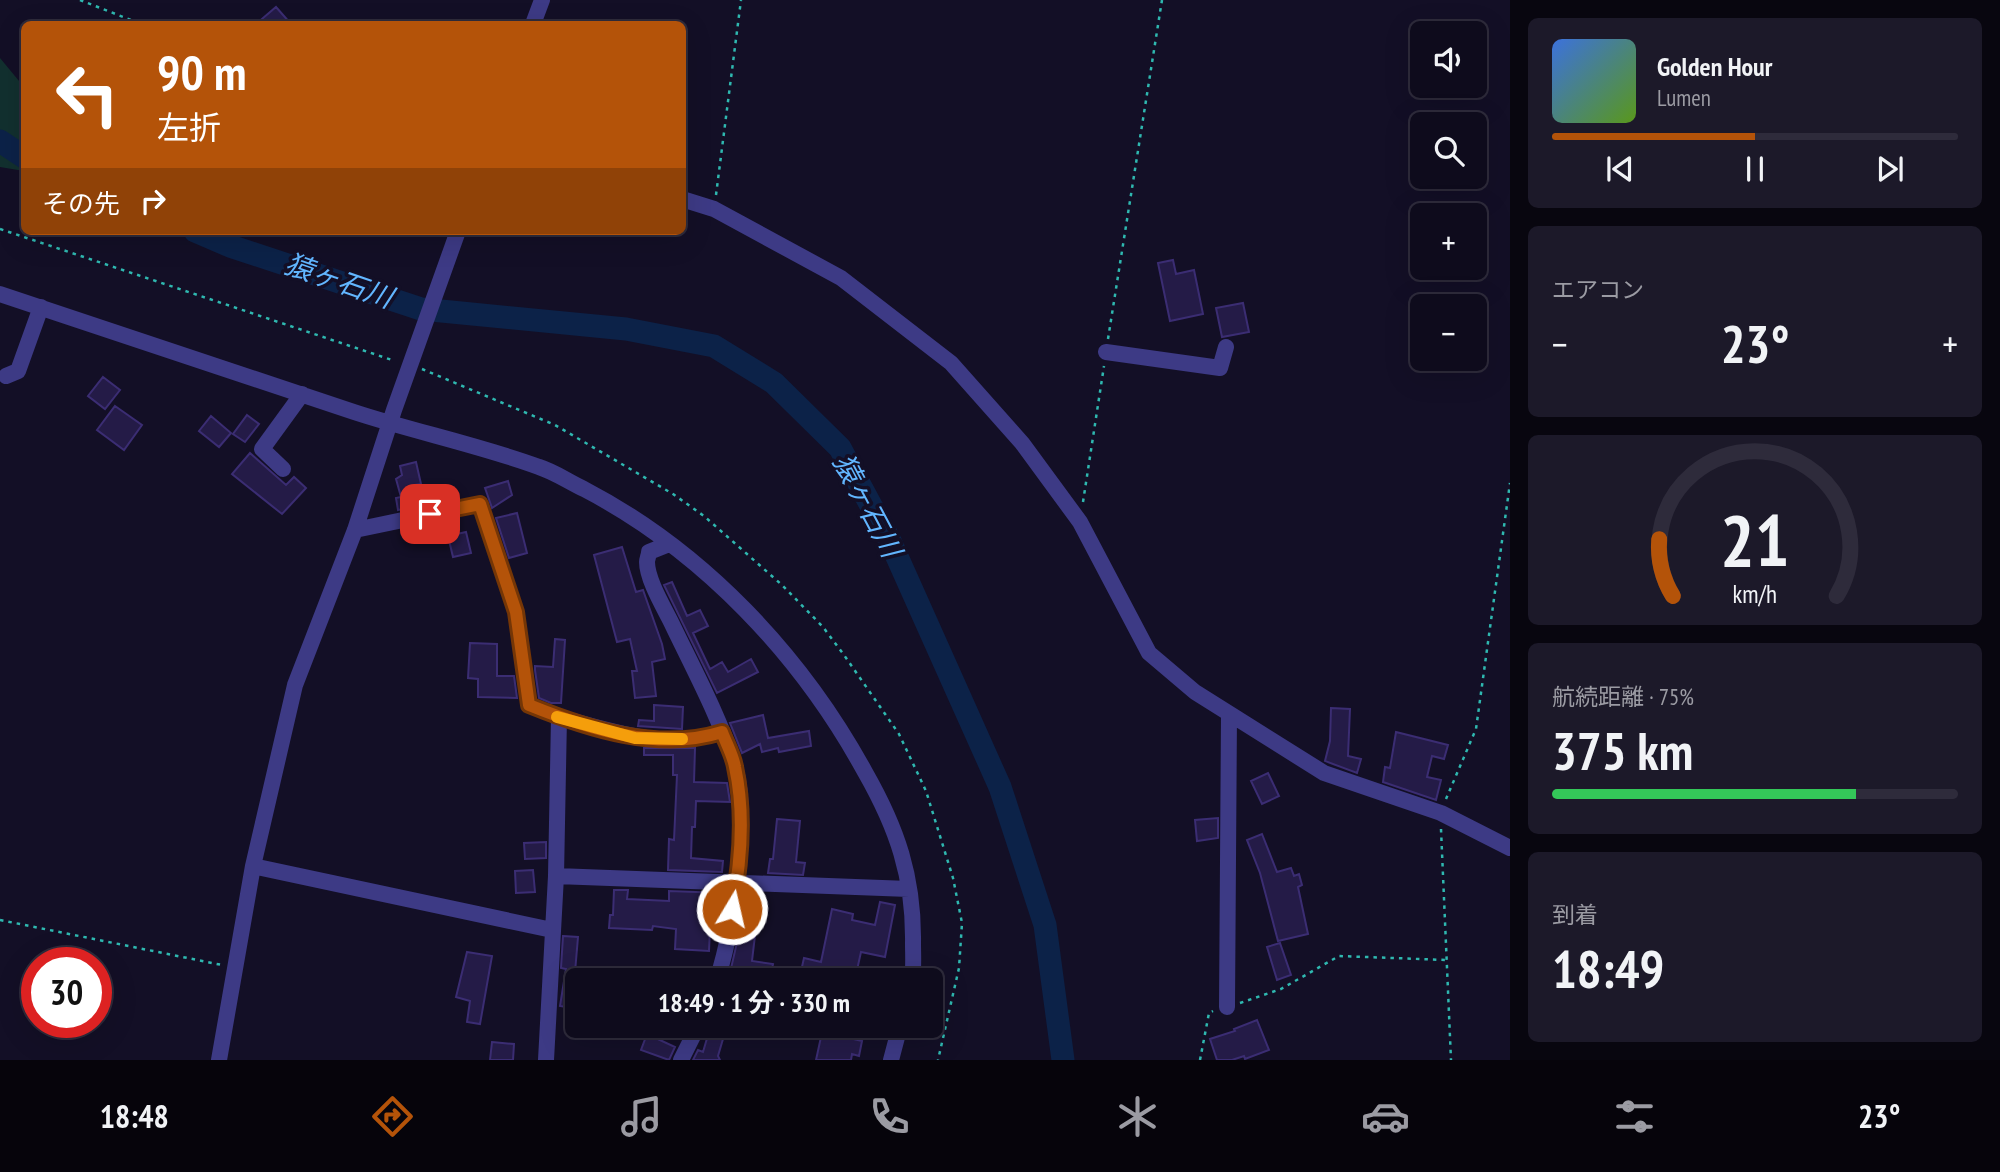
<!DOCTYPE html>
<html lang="ja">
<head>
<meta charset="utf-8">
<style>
	body { margin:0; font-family:"PT Sans Narrow","Noto Sans JP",sans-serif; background:#1c1929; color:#f1f3f6; height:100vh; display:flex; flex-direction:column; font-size:26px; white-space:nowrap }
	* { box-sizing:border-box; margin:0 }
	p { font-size:23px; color:#9b9ba3 }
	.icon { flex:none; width:38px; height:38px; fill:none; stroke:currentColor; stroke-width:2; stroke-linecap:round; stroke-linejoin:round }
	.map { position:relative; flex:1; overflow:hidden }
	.panel { display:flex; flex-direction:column; gap:18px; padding:18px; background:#08060f; width:490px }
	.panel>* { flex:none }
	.top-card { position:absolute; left:21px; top:21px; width:665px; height:214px; border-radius:10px; box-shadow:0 7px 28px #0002,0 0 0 2px #2e2b3b; background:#b45309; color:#fff; overflow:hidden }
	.tools { position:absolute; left:1410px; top:21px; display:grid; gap:14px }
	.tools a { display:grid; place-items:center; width:77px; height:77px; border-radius:10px; background:#0e0b1c; box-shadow:0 7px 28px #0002,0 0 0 2px #2e2b3b; font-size:35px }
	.speed { position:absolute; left:21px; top:947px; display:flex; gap:14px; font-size:35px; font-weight:700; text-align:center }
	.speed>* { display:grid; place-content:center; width:91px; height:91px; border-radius:50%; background:#0e0b1c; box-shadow:0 7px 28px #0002,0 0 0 2px #2e2b3b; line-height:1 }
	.speed .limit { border:10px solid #d22; background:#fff; color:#111 }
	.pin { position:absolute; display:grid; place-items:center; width:60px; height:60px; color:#fff; margin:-30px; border-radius:14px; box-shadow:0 4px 10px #0006 }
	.me { position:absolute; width:77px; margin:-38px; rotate:9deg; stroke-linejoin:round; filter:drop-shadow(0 0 5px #0008) }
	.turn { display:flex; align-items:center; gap:24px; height:147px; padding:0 21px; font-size:32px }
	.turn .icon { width:91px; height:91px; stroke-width:2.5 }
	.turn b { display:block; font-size:49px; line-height:60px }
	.then { display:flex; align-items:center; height:66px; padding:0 21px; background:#0003; gap:14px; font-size:26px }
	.big { font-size:52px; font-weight:700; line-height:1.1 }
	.panel .tile { flex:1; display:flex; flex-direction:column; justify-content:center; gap:10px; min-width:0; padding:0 24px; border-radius:10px; background:#1c1929 }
	.panel .dial { align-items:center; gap:0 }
	.dial svg { height:182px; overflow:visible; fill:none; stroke:#2e2b3b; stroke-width:7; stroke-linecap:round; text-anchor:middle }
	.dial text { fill:#f1f3f6; stroke:none }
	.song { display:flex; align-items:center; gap:21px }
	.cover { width:84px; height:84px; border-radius:10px; background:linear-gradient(135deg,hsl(220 70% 55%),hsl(90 70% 35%)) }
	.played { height:7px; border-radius:4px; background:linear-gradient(90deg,#b45309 50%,#2e2b3b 50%) }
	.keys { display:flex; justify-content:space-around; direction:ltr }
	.heat { display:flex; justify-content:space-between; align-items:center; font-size:38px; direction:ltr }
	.charge { height:10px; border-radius:5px; background:linear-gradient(90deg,#34c759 75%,#2e2b3b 0) }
	.trip { position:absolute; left:565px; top:968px; width:378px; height:70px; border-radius:10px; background:#0e0b1c; box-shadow:0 7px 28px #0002,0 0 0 2px #2e2b3b; font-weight:700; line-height:70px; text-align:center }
	.tabs { display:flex; height:112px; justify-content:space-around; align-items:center; background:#06040b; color:#9b9ba3 }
	.tabs .icon { width:49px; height:49px }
	.tabs .on { color:#b45309 }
	.tabs b { font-size:32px; color:#f1f3f6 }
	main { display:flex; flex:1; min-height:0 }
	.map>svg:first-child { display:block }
	.green { fill:#12302f }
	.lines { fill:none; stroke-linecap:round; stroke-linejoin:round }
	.river { stroke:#0c2248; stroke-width:23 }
	.building { fill:#241b47; stroke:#3b2d73; stroke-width:2 }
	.path { stroke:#2fb8b0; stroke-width:2.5; stroke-dasharray:3.5 5; stroke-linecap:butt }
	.minor { stroke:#3d3a85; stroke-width:16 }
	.route-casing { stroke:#753606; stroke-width:18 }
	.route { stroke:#b45309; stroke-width:12 }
	.slow { stroke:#f59e0b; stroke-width:12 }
	.labels { text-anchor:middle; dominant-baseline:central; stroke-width:7; stroke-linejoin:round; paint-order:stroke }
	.water-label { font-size:28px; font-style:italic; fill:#62b6ff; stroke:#130f26 }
</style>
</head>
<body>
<main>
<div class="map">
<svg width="1510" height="1060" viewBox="0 0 1510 1060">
	<rect width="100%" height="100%" fill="#130f26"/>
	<path class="green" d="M0 58 24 87V171L0 167Z"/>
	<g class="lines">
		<path class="river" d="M0 141 24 157
			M195 231 230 246 421 309 626 329 714 346 774 383 840 448 890 541 1000 787 1045 925 1063 1060"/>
	</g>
	<path class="building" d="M276 7 291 24H256Z
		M1173 260 1176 274 1194 270 1203 314 1170 321 1158 263Z
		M1243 303 1249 332 1222 337 1216 308Z
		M103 377 120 390 105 409 88 396Z
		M115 406 142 425 124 450 97 430Z
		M247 415 259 424 245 442 233 434Z
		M211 416 231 433 219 447 199 431Z
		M250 453 286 485 294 477 306 488 282 514 232 474Z
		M416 462 421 484 414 485 418 506 398 510 396 498 401 497 396 479 402 475 400 466Z
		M508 481 512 495 492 508 485 488Z
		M517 513 527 553 509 558 496 518Z
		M466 532 471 553 453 557 448 536Z
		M622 547 636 592 643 590 662 644 665 659 652 662 656 696 635 698 632 671H637L630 639 617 642 594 555Z
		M672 582 687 616 700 610 708 626 693 633 710 669 722 662 728 672 751 659 758 672 717 693 664 585Z
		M555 639 565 640 561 703H551L539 698 535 670V666L553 667Z
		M470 643 497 644V676H514L517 698 478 697V679L468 678Z
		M654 705 683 707 682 729 638 726 639 720 654 721Z
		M1331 708 1350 709 1348 756 1361 759 1357 773 1325 761 1330 741Z
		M763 715 768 738 809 731 811 746 779 752 778 748 762 752 760 744 742 753 730 723Z
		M1396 732 1448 745 1444 759 1432 756 1427 777 1441 780 1436 800 1383 782 1385 767 1390 768Z
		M644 748H695L694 782 727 783 730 802 696 801 695 827H692L691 858 723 861 722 872 668 870 669 839 674 840 677 775H673V755H644Z
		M1268 773 1279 796 1262 804 1251 781Z
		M1218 818V838L1197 841 1195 820Z
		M777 819 800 821 796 862 805 863 803 875 768 873 770 859H773Z
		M1262 834 1277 872 1291 868 1294 876 1299 874 1302 885 1298 887 1308 934 1278 941 1260 873 1247 840Z
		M546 842V858L525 859 524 843Z
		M533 870 535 892 516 893 515 871Z
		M614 890H628L627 899 669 901V891L723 893V906H711L709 951 675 949 676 929 653 926 652 930 609 928 610 915H613Z
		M880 902 895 905 885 957 861 952 855 979 827 972 825 980H799L804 958 821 962 832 909 853 914 852 920 875 925Z
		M741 925 756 927 752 961 773 964 770 980 729 977Z
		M563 936 578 937 574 984 578 985V1009L560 1006 566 969 561 968Z
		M1280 943 1291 975 1277 980 1267 947Z
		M467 952 492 956 480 1024 467 1022 470 1001 456 997Z
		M1257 1020 1269 1050 1245 1059 1244 1056 1232 1060H1217L1210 1039 1235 1031 1234 1029Z
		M788 1026H852L849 1038 862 1041 859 1056 852 1054 851 1060H816L821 1037 787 1030Z
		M647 1034 675 1047 669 1060 641 1050Z
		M708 1035 723 1039 718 1056 720 1060H693L698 1050 703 1052Z
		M492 1042 514 1044 513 1060H490Z"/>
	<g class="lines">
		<path class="path" d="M80 0 141 24
			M716 195 741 0
			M0 229 395 361
			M1108 339 1162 0
			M422 369 555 425 673 494 704 516 782 585 823 627 844 655 899 734 926 791 953 878 962 923 959 968 938 1060
			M1083 502 1104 366
			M1446 799 1476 729 1510 483
			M1441 829 1451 1060
			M0 920 222 965
			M1240 1003 1281 989 1339 956 1446 960
			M1200 1060 1209 1013 1213 1011"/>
		<path class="minor" d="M533 24 542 0
			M682 199 714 209 841 278 951 363 1022 443 1080 522 1149 653 1195 692 1324 773 1441 813 1510 848
			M0 294C118 333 236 372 354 412 415 432 479 445 539 467 555 472 569 482 584 489 703 551 801 655 865 772 897 828 914 877 913 943 913 955 914 968 912 980
			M1106 352 1220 368 1226 347
			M6 376 18 371 41 307
			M283 469 262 449 302 394
			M355 530 480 504 516 612 529 705 559 717 556 876 546 1060
			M669 544 649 552C649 555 647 559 647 562 647 579 663 606 671 622 693 668 718 714 734 763 751 817 734 926 717 980
			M559 717C613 732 665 750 721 732
			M253 866 552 930
			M556 876 909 889
			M1227 1007 1229 714
			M219 1060 253 866 295 685 355 530 394 410 458 231
			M681 1060 698 1026
			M891 1060 900 1026"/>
	</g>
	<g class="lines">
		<defs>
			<path id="route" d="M430 514 480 504 516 612 529 705C588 729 659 752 722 732 726 743 733 755 735 767 745 813 741 863 732 909"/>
		</defs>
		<use href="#route" class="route-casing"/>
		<use href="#route" class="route"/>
		<path class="slow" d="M557 717 635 738 682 739"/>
	</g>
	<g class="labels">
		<g class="water-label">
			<text transform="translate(339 280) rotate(19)">猿ヶ石川</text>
			<text transform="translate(868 505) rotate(62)">猿ヶ石川</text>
		</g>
	</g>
</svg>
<div class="tools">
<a><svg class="icon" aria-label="sound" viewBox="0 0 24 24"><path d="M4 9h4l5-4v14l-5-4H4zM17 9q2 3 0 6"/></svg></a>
<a><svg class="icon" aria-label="search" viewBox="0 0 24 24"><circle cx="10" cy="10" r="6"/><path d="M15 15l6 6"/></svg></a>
<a>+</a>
<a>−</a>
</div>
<div class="speed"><div class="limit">30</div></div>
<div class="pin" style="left:430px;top:514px;background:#d93025"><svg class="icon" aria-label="arrive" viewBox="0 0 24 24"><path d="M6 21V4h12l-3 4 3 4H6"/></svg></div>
<svg class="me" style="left:732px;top:909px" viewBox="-20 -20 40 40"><circle r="17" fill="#b45309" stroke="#fff" stroke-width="3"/><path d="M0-11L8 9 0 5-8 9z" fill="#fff"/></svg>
<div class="trip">18:49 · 1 分 · 330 m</div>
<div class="top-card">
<div class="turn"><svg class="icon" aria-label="left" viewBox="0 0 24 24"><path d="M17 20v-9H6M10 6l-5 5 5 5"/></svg><div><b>90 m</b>左折</div></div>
<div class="then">その先<svg class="icon" aria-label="right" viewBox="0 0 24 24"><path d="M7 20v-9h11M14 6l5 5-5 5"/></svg></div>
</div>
</div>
<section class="panel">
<div class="tile">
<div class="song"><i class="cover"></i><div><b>Golden Hour</b><p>Lumen</p></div></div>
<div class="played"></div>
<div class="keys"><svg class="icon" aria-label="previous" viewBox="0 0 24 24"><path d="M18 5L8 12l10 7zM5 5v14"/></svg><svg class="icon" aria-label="pause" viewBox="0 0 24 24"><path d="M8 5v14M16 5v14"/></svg><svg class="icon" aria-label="next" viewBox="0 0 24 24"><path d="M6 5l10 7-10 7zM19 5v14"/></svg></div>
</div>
<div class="tile"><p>エアコン</p>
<div class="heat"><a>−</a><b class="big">23°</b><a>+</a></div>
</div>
<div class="tile dial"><svg viewBox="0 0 100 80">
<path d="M14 69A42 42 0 1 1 86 69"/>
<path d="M14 69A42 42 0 0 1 8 44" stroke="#b45309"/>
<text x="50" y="56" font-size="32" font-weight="700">21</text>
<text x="50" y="72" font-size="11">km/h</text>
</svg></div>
<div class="tile"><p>航続距離 · 75%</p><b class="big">375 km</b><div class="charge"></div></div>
<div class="tile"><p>到着</p><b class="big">18:49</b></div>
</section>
</main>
<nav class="tabs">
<b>18:48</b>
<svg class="icon on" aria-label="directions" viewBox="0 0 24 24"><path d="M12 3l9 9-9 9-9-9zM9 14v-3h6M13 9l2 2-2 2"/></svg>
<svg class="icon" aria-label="music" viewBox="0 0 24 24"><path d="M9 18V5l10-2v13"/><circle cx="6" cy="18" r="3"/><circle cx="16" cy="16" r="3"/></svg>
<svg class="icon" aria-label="phone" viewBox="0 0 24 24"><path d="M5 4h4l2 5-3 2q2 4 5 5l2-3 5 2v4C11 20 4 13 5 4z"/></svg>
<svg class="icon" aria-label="climate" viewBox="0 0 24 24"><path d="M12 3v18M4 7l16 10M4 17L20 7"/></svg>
<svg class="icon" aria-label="car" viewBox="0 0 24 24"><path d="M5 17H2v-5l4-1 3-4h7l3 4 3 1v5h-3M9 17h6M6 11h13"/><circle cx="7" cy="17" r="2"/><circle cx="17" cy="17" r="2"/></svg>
<svg class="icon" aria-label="filters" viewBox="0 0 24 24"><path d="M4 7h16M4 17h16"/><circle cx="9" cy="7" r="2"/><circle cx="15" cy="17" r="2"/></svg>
<b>23°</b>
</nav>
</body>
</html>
